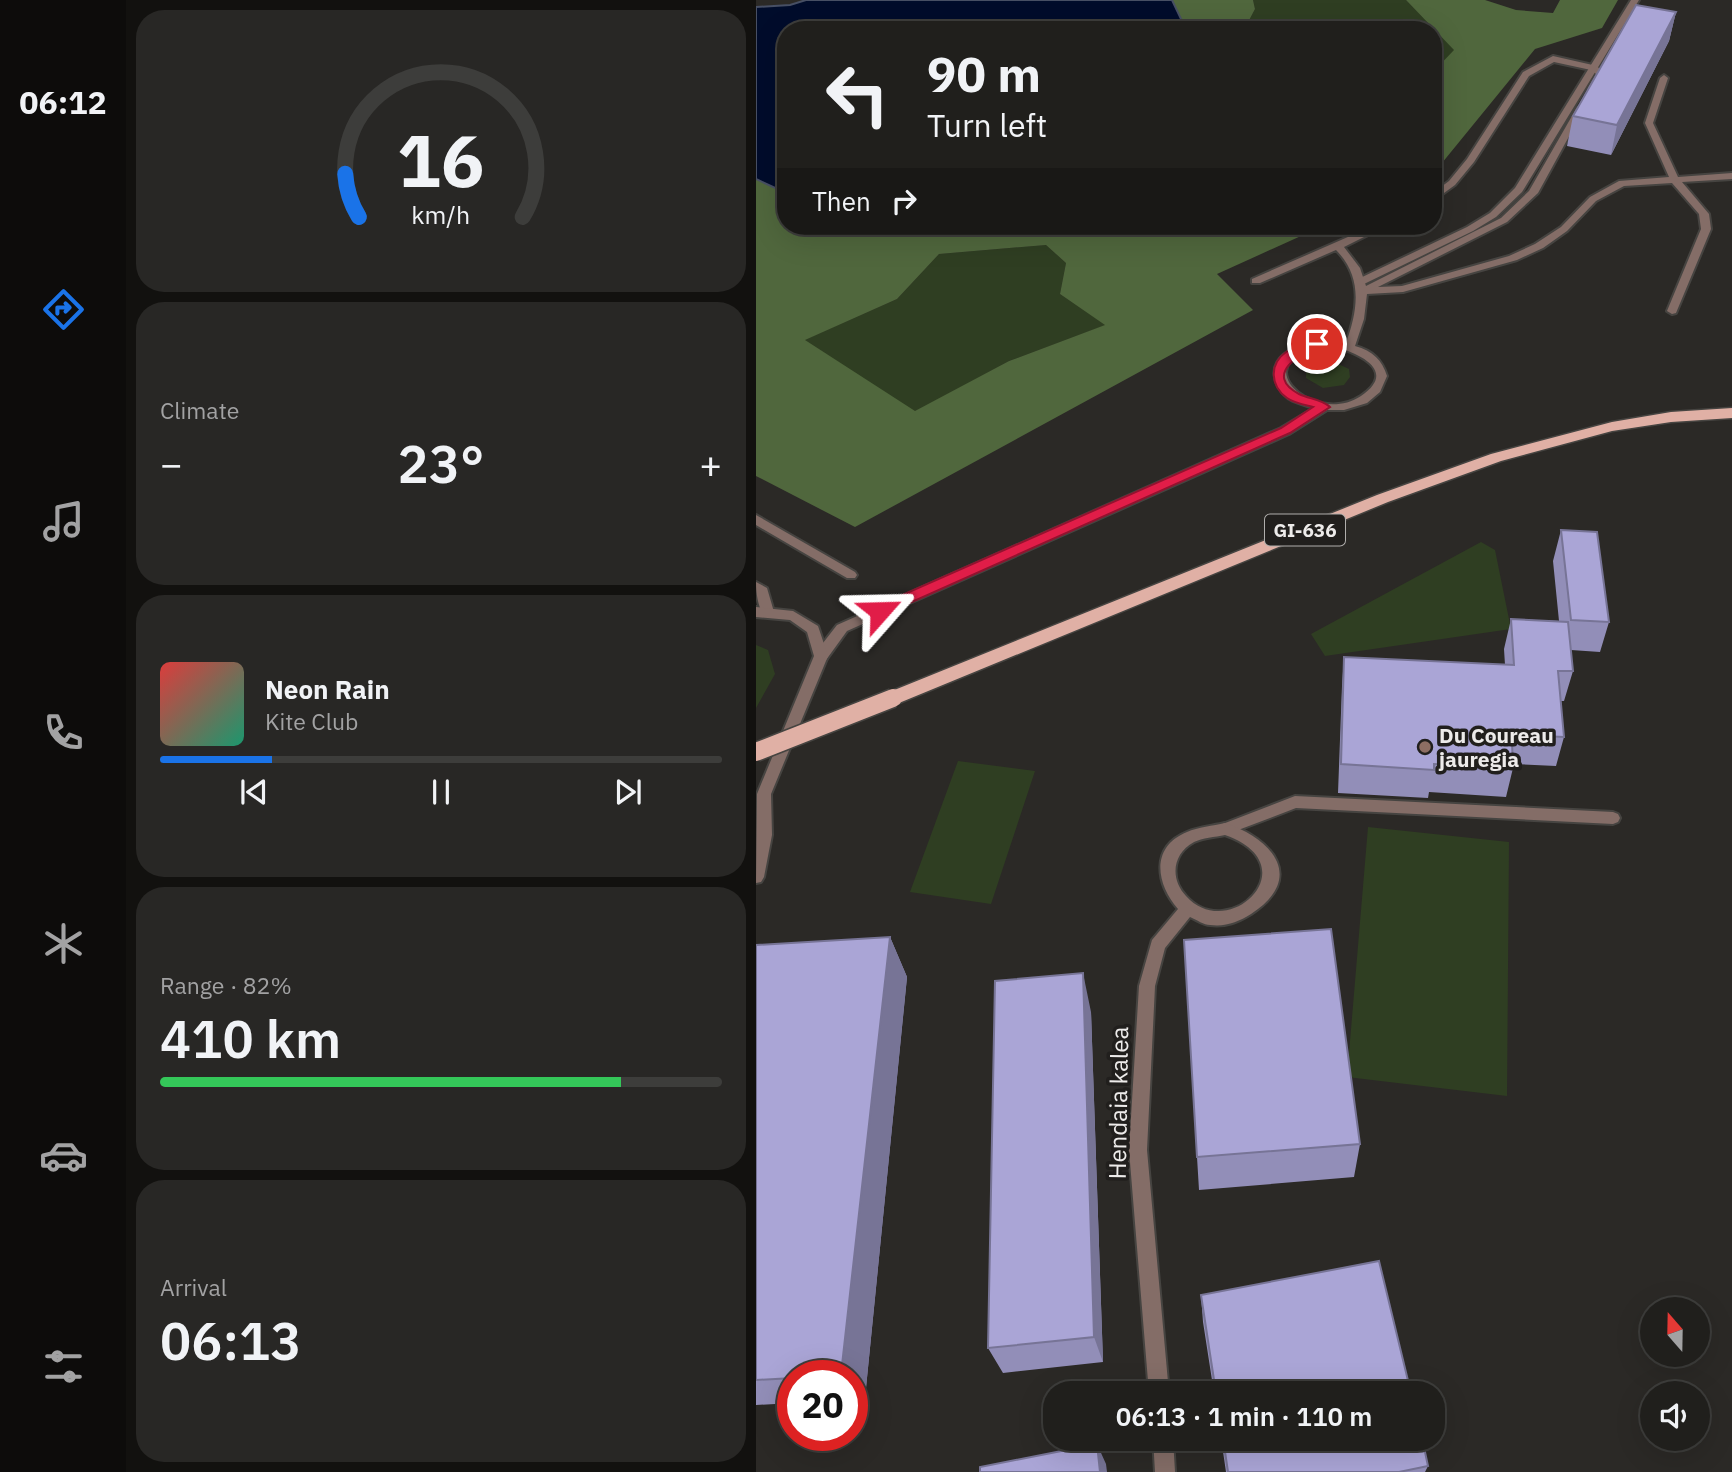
<!DOCTYPE html>
<html lang="en">
<head>
<meta charset="utf-8">
<style>
	body { margin:0; font-family:"IBM Plex Sans",sans-serif; background:#282725; color:#f1f3f6; height:100vh; display:flex; flex-direction:column; font-size:26px; white-space:nowrap }
	* { box-sizing:border-box; margin:0 }
	p { font-size:23px; color:#a2a2a3 }
	.icon { flex:none; width:38px; height:38px; fill:none; stroke:currentColor; stroke-width:2; stroke-linecap:round; stroke-linejoin:round }
	.map { position:relative; flex:1; overflow:hidden }
	.drawer { display:flex; flex-direction:column; gap:10px; padding:10px; background:#12110f; width:630px }
	.drawer>* { flex:none }
	.guide { position:absolute; left:21px; top:21px; width:665px; height:214px; border-radius:28px; box-shadow:0 7px 28px #0002,0 0 0 2px #3d3d3b; background:#201f1c; color:#f1f3f6; overflow:hidden }
	.needle { width:46px; rotate:340deg }
	.controls { position:absolute; left:884px; top:1297px; display:grid; gap:14px }
	.controls a { display:grid; place-items:center; width:70px; height:70px; border-radius:50%; background:#201f1c; box-shadow:0 7px 28px #0002,0 0 0 2px #3d3d3b; font-size:35px }
	.speed { position:absolute; left:21px; top:1360px; display:flex; gap:14px; font-size:35px; font-weight:700; text-align:center }
	.speed>* { display:grid; place-content:center; width:91px; height:91px; border-radius:50%; background:#201f1c; box-shadow:0 7px 28px #0002,0 0 0 2px #3d3d3b; line-height:1 }
	.speed .limit { border:10px solid #d22; background:#fff; color:#111 }
	.pin { position:absolute; display:grid; place-items:center; width:60px; height:60px; color:#fff; margin:-30px; border:4px solid #fff; border-radius:50%; box-shadow:0 2px 7px #0007 }
	.me { position:absolute; width:77px; margin:-38px; rotate:65deg; stroke-linejoin:round; filter:drop-shadow(0 0 5px #0008) }
	.turn { display:flex; align-items:center; gap:24px; height:147px; padding:0 35px; font-size:32px }
	.turn .icon { width:91px; height:91px; stroke-width:2.5 }
	.turn b { display:block; font-size:49px; line-height:60px }
	.then { display:flex; align-items:center; height:66px; padding:0 35px; background:#0003; gap:14px; font-size:26px }
	.big { font-size:52px; font-weight:600; line-height:1.1 }
	.drawer .card { flex:1; display:flex; flex-direction:column; justify-content:center; gap:10px; min-width:0; padding:0 24px; border-radius:28px; background:#282725 }
	.drawer .dial { align-items:center; gap:0 }
	.dial svg { height:182px; overflow:visible; fill:none; stroke:#3d3d3b; stroke-width:7; stroke-linecap:round; text-anchor:middle }
	.dial text { fill:#f1f3f6; stroke:none }
	.song { display:flex; align-items:center; gap:21px }
	.cover { width:84px; height:84px; border-radius:10px; background:linear-gradient(135deg,hsl(0 70% 55%),hsl(160 70% 35%)) }
	.played { height:7px; border-radius:4px; background:linear-gradient(90deg,#1a73e8 20%,#3d3d3b 20%) }
	.keys { display:flex; justify-content:space-around; direction:ltr }
	.heat { display:flex; justify-content:space-between; align-items:center; font-size:38px; direction:ltr }
	.charge { height:10px; border-radius:5px; background:linear-gradient(90deg,#34c759 82%,#3d3d3b 0) }
	.trip { position:absolute; left:287px; top:1381px; width:402px; height:70px; border-radius:28px; background:#201f1c; box-shadow:0 7px 28px #0002,0 0 0 2px #3d3d3b; font-weight:600; line-height:70px; text-align:center }
	main { display:flex; flex:1; min-height:0 }
	.dock { display:flex; flex-direction:column; width:126px; justify-content:space-around; align-items:center; background:#0d0c0b; color:#a2a2a3 }
	.dock .icon { width:49px; height:49px }
	.dock .on { color:#1a73e8 }
	.dock b { font-size:32px; color:#f1f3f6 }
	.map>svg:first-child { display:block }
	.green { fill:#2f3e22 }
	.forest { fill:#50673d; fill-rule:evenodd }
	.water { fill:#000c2b; stroke:#474f64; stroke-width:2 }
	.lines { fill:none; stroke-linecap:round; stroke-linejoin:round }
	.service-casing { stroke:#464441; stroke-width:4 }
	.minor-casing { stroke:#464441; stroke-width:4 }
	.tertiary-casing { stroke:#464441; stroke-width:4 }
	.primary-casing { stroke:#464441; stroke-width:3 }
	.service { fill:#846d67; fill-rule:evenodd }
	.minor { fill:#846d67; fill-rule:evenodd }
	.tertiary { fill:#846d67; fill-rule:evenodd }
	.primary { fill:#e0b0a5; fill-rule:evenodd }
	.primary-bridge-casing { stroke:#464441; stroke-width:21; stroke-linecap:butt }
	.primary-bridge { stroke:#e0b0a5; stroke-width:18 }
	.wall { fill:#928eb8 }
	.shaded-wall { fill:#777496 }
	.building { fill:#aaa5d6; stroke:#777496; stroke-width:2 }
	.route { fill:#e11d48; stroke:#92132f; stroke-width:2 }
	.education-dot { fill:#8d6e63; stroke:#211f1d; stroke-width:2.5 }
	.labels { text-anchor:middle; dominant-baseline:central; stroke-width:7; stroke-linejoin:round; paint-order:stroke }
	.shield { fill:#211f1d; stroke:#b0aeac; stroke-width:2 }
	.shield-label { font-size:19px; font-weight:bold; fill:#edebea }
	.poi-label { font-size:21px; font-weight:bold; fill:#edebea; stroke:#211f1d; text-anchor:start }
	.near-street-label { font-size:24px; fill:#edebea; stroke:#211f1d }
</style>
</head>
<body>
<main>
<nav class="dock">
<b>06:12</b>
<svg class="icon on" aria-label="directions" viewBox="0 0 24 24"><path d="M12 3l9 9-9 9-9-9zM9 14v-3h6M13 9l2 2-2 2"/></svg>
<svg class="icon" aria-label="music" viewBox="0 0 24 24"><path d="M9 18V5l10-2v13"/><circle cx="6" cy="18" r="3"/><circle cx="16" cy="16" r="3"/></svg>
<svg class="icon" aria-label="phone" viewBox="0 0 24 24"><path d="M5 4h4l2 5-3 2q2 4 5 5l2-3 5 2v4C11 20 4 13 5 4z"/></svg>
<svg class="icon" aria-label="climate" viewBox="0 0 24 24"><path d="M12 3v18M4 7l16 10M4 17L20 7"/></svg>
<svg class="icon" aria-label="car" viewBox="0 0 24 24"><path d="M5 17H2v-5l4-1 3-4h7l3 4 3 1v5h-3M9 17h6M6 11h13"/><circle cx="7" cy="17" r="2"/><circle cx="17" cy="17" r="2"/></svg>
<svg class="icon" aria-label="filters" viewBox="0 0 24 24"><path d="M4 7h16M4 17h16"/><circle cx="9" cy="7" r="2"/><circle cx="15" cy="17" r="2"/></svg>
</nav>
<section class="drawer">
<div class="card dial"><svg viewBox="0 0 100 80">
<path d="M14 69A42 42 0 1 1 86 69"/>
<path d="M14 69A42 42 0 0 1 8 50" stroke="#1a73e8"/>
<text x="50" y="56" font-size="32" font-weight="700">16</text>
<text x="50" y="72" font-size="11">km/h</text>
</svg></div>
<div class="card"><p>Climate</p>
<div class="heat"><a>−</a><b class="big">23°</b><a>+</a></div>
</div>
<div class="card">
<div class="song"><i class="cover"></i><div><b>Neon Rain</b><p>Kite Club</p></div></div>
<div class="played"></div>
<div class="keys"><svg class="icon" aria-label="previous" viewBox="0 0 24 24"><path d="M18 5L8 12l10 7zM5 5v14"/></svg><svg class="icon" aria-label="pause" viewBox="0 0 24 24"><path d="M8 5v14M16 5v14"/></svg><svg class="icon" aria-label="next" viewBox="0 0 24 24"><path d="M6 5l10 7-10 7zM19 5v14"/></svg></div>
</div>
<div class="card"><p>Range · 82%</p><b class="big">410 km</b><div class="charge"></div></div>
<div class="card"><p>Arrival</p><b class="big">06:13</b></div>
</section>
<div class="map">
<svg width="976" height="1472" viewBox="0 0 976 1472">
	<rect width="100%" height="100%" fill="#2b2926"/>
	<path class="green" d="M497 0H650L699 50 677 72V30H488L499 9Z
		M290 245 310 263 304 294 350 325 253 361 159 412 48 340 141 299 183 254Z
		M576 361 593 369 594 377 588 385 567 388 550 378V373L556 365Z
		M725 542 739 550 755 629 569 656 555 634Z
		M0 645 12 650 19 674 0 708Z
		M202 761 279 771 235 904 154 892Z
		M612 827 753 842 751 1096 591 1077Z"/>
	<path class="forest" d="M416 0H497L499 9 488 30H418L426 20Z
		M650 0H729L760 10 797 13 804 0H862L846 28 779 49 677 174V72L698 50Z
		M0 179 30 193V226H567L461 274 497 310 99 527 0 476ZM290 245 310 263 304 294 349 325 253 361 159 411 49 340 141 299 183 254Z"/>
	<path class="water" d="M50 0H416L426 21 418 30H30V193L0 179V7L34 5Z"/>
	<g class="lines">
		<defs>
			<path id="service" d="M797 56 841 66 848 74 839 90 836 91 832 88 840 74 835 70 798 62 773 76 718 162 699 185 677 201V193L693 181 711 159 767 72Z
				M908 75 912 78 897 123 922 177 976 173V179L926 182 953 214 955 229 920 313 916 314 911 311 945 229 943 214 916 183 868 186 840 201 811 231 787 248 761 260 647 292 611 294 608 319 599 346C617 351 626 360 631 376L624 392 611 403 588 410H571L533 434 91 631 70 660H60L58 656 60 652 81 625 525 428 558 408C551 406 544 404 537 401 531 398 525 392 522 386 503 348 566 336 590 343 602 310 607 277 580 250L504 283H496V279L617 226H630L588 247 604 268 610 286 745 218 773 191 820 109 824 106 828 109 782 193 751 222 622 287 646 286 753 256 779 244 805 227 834 197 863 181 913 177 889 123 904 78ZM578 346C601 353 643 370 605 396 555 429 480 354 578 346Z
				M0 515 99 572 101 575 99 578H91L0 525Z
				M0 582 11 588 18 612 17 615H7C2 605 0 594 0 582Z
				M539 796 857 812 862 814 864 818 862 822 857 824 540 808 469 835 464 833 462 829 464 825Z"/>
			<path id="minor" d="M875 0H883L766 192 740 217 717 231 608 284H600V280L711 227 734 213 759 188Z
				M469 823C517 839 550 878 495 914 482 922 470 927 454 925 448 925 441 920 434 917L409 948 399 986 391 1150 413 1393H393L373 1150 383 986 396 940 422 909C400 884 394 847 431 832 442 827 457 826 469 823ZM469 835C554 865 473 944 430 896 414 879 416 854 438 842 446 838 459 837 469 835Z
				M397 1438H417L419 1472H399Z"/>
			<path id="tertiary" d="M0 607 37 611 62 626 72 656 15 794 16 835 8 877 5 882 0 883 1 794 58 656 51 632 34 620 0 617Z"/>
			<path id="primary" d="M976 408V418L915 422 856 431 745 461 632 502 143 703H131L128 698 131 693 621 495 735 454 856 422 915 412Z"/>
		</defs>
		<use href="#service" class="service-casing"/>
		<use href="#minor" class="minor-casing"/>
		<use href="#tertiary" class="tertiary-casing"/>
		<use href="#primary" class="primary-casing"/>
		<use href="#service" class="service"/>
		<use href="#minor" class="minor"/>
		<use href="#tertiary" class="tertiary"/>
		<use href="#primary" class="primary"/>
		<defs>
			<path id="primary-bridge" d="M0 752 137 698"/>
		</defs>
		<use href="#primary-bridge" class="primary-bridge-casing"/>
		<use href="#primary-bridge" class="primary-bridge"/>
	</g>
	<path class="wall" d="M920 12 913 41 855 155 811 146 817 116Z
		M805 530 853 622 844 652 815 650 817 671 808 701H805L808 737 800 766 757 764V768L750 797 673 792 672 798 582 793 586 686 588 657 749 665 748 649 755 619 803 621 797 561Z
		M134 937 151 977 109 1398H96V1376H37V1403L0 1405V945Z
		M335 1012 347 1362 247 1373 232 1348Z
		M604 1144 598 1177 443 1190 441 1157Z
		M445 1295 655 1393H458L447 1322Z
		M465 1438H666L672 1466 669 1472H470Z"/>
	<path class="shaded-wall" d="M920 12 913 41 855 155 861 125Z
		M134 937 151 977 109 1398 96 1385V1376H87L85 1374Z
		M327 973 335 1012 347 1362 338 1337Z
		M341 1444 350 1464 351 1472H344Z"/>
	<path class="building" d="M880 5 920 12 861 125 817 116Z
		M805 530 841 532 853 622 815 620Z
		M755 619 812 622 817 671H802L808 737 763 735V742H756L757 768 678 764V770L585 764 588 657 758 665Z
		M575 929 604 1144 441 1157 428 940Z
		M134 937 85 1374 37 1376V1378L0 1380V945Z
		M327 973 338 1337 232 1348 239 981Z
		M623 1261 655 1393H460L445 1295Z
		M467 1438H666L672 1466 643 1472H472Z
		M341 1444 344 1472H224V1467Z"/>
	<path class="route" d="M561 340 567 344 566 347C544 352 507 375 543 394 553 399 566 399 574 407L534 433 129 614H119L116 611 119 607 525 428 557 407C549 405 538 403 531 398 514 386 513 364 530 352 539 345 550 343 561 340Z"/>
	<circle class="education-dot" cx="669" cy="747" r="7"/>
	<g class="labels">
		<rect class="shield" x="509" y="514.5" width="80" height="31" rx="5"/>
		<g class="shield-label">
			<text x="549" y="530">GI-636</text>
		</g>
		<g class="poi-label">
			<text x="683" y="735">Du Coureau<tspan x="683" dy="24">jauregia</tspan></text>
		</g>
		<g class="near-street-label">
			<text transform="translate(362 1103) rotate(-89)">Hendaia kalea</text>
		</g>
	</g>
</svg>
<div class="controls">
<a><svg class="needle" viewBox="-14 -14 28 28"><path d="M0-13l5 13h-10z" fill="#e53935"/><path d="M0 13l5-13h-10z" fill="#a2a2a3"/></svg></a>
<a><svg class="icon" aria-label="sound" viewBox="0 0 24 24"><path d="M4 9h4l5-4v14l-5-4H4zM17 9q2 3 0 6"/></svg></a>
</div>
<div class="speed"><div class="limit">20</div></div>
<div class="pin" style="left:561px;top:344px;background:#d93025"><svg class="icon" aria-label="arrive" viewBox="0 0 24 24"><path d="M6 21V4h12l-3 4 3 4H6"/></svg></div>
<svg class="me" style="left:124px;top:611px" viewBox="-20 -20 40 40"><path d="M0-17L14 15 0 8-14 15z" fill="#e11d48" stroke="#fff" stroke-width="4"/></svg>
<div class="trip">06:13 · 1 min · 110 m</div>
<div class="guide">
<div class="turn"><svg class="icon" aria-label="left" viewBox="0 0 24 24"><path d="M17 20v-9H6M10 6l-5 5 5 5"/></svg><div><b>90 m</b>Turn left</div></div>
<div class="then">Then<svg class="icon" aria-label="right" viewBox="0 0 24 24"><path d="M7 20v-9h11M14 6l5 5-5 5"/></svg></div>
</div>
</div>
</main>
</body>
</html>
